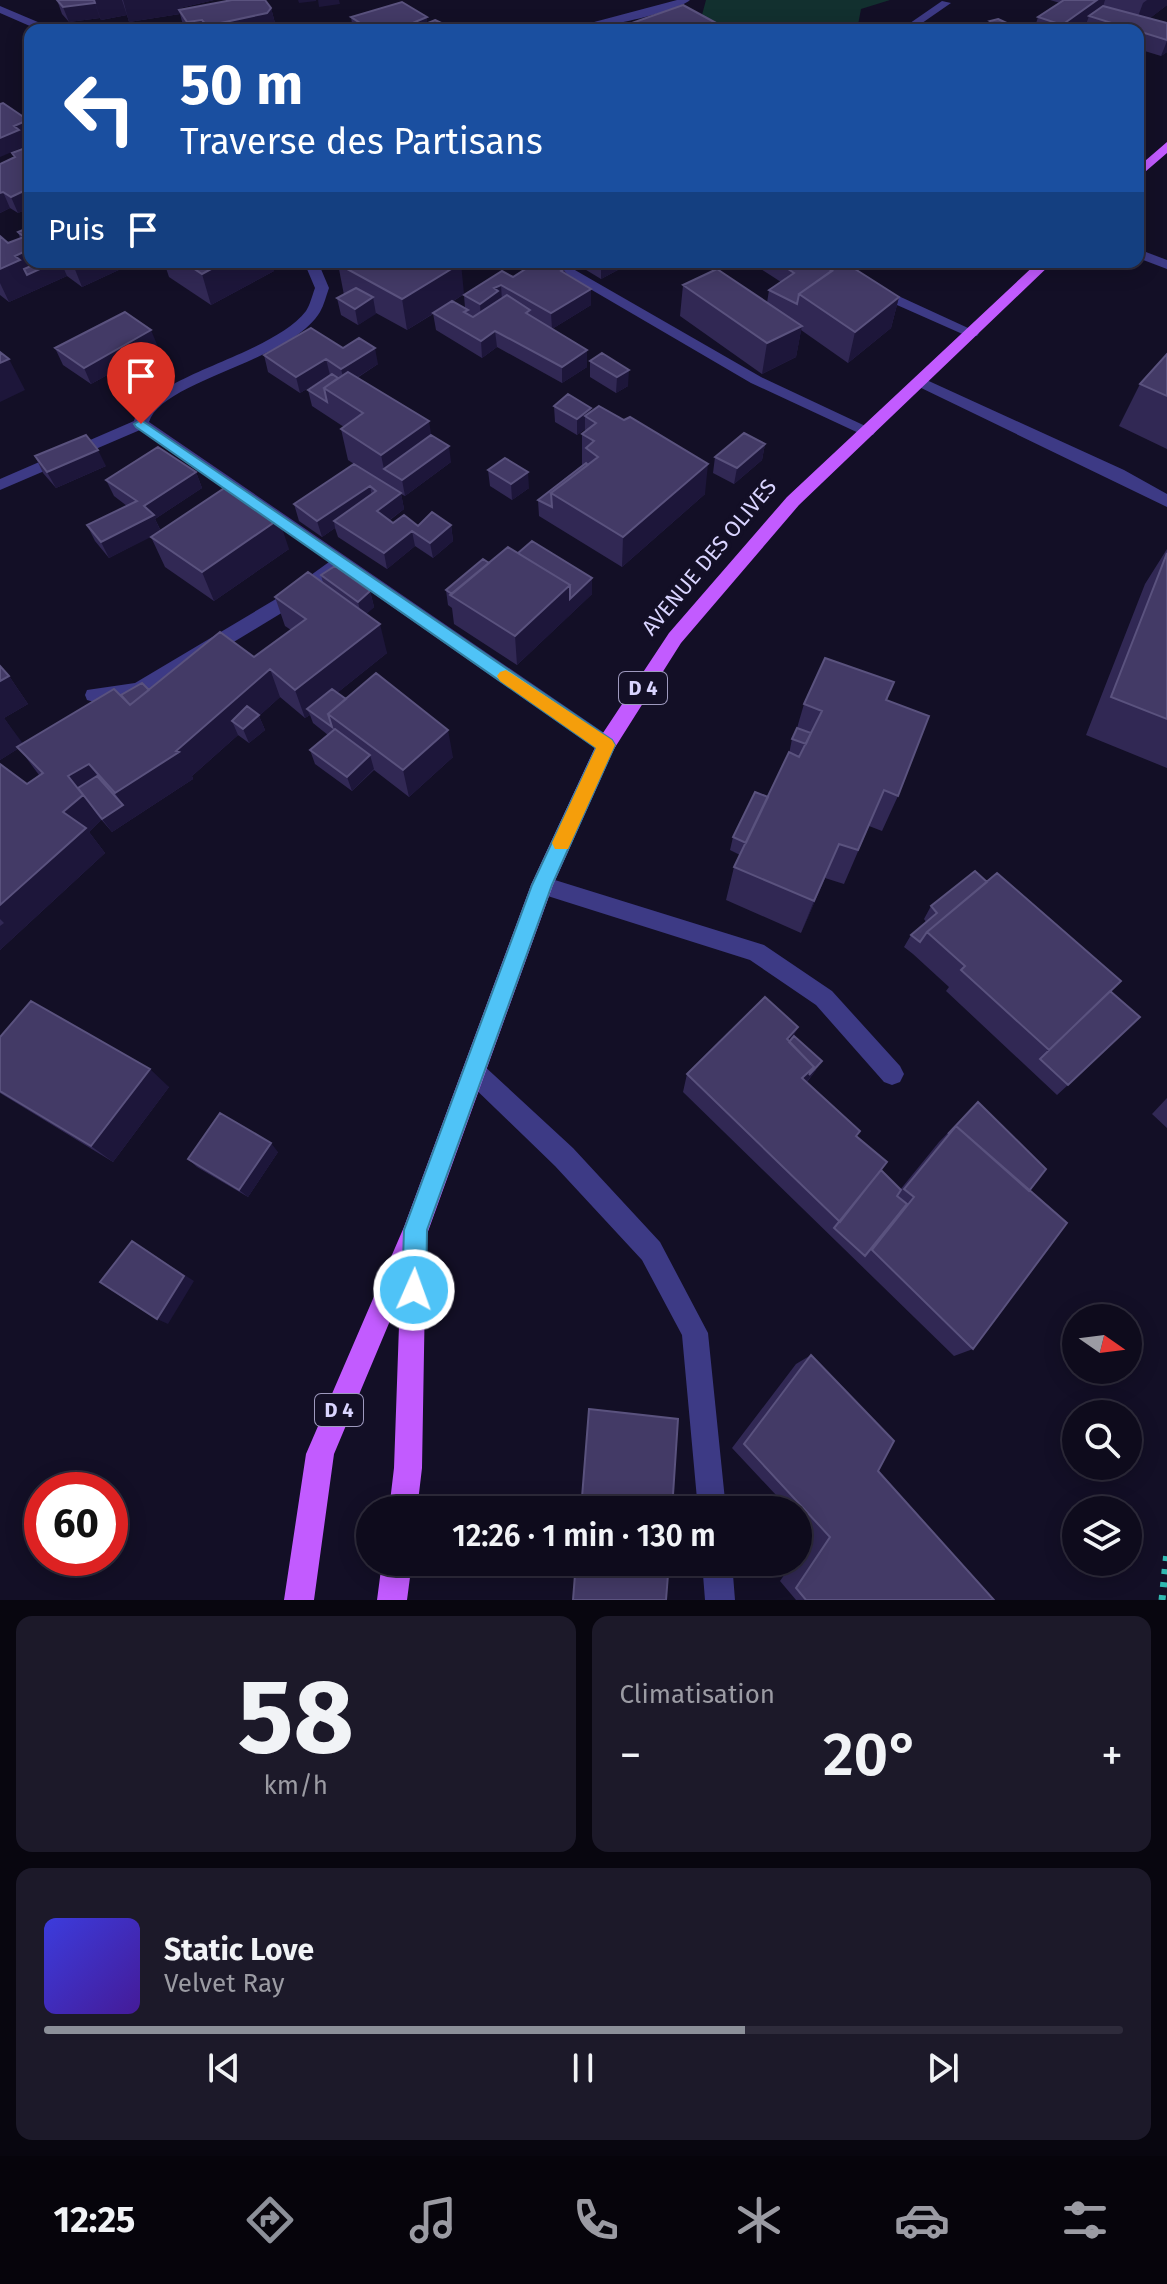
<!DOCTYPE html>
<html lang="fr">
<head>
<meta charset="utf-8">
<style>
	body { margin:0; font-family:"Fira Sans",sans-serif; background:#1c1929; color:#f1f3f6; height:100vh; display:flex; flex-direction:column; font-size:30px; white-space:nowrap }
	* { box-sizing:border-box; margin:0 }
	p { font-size:26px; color:#9b9ba3 }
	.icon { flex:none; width:44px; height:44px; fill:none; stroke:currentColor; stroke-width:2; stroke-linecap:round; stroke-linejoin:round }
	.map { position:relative; height:1600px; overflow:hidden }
	.panel { display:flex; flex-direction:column; gap:16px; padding:16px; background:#08060f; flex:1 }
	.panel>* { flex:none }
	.banner { position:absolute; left:24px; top:24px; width:1120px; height:244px; border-radius:16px; box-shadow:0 4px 20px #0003,0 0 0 2px #2e2b3b; background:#1a4fa0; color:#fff; overflow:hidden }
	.needle { width:52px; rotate:104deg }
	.buttons { position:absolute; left:1062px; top:1304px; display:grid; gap:16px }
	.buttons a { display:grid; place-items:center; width:80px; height:80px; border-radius:50%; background:#0e0b1c; box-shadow:0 4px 20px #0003,0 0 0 2px #2e2b3b; font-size:40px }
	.speed { position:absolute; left:24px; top:1472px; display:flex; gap:16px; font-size:40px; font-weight:700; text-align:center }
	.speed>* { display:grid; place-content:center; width:104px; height:104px; border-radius:50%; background:#0e0b1c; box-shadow:0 4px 20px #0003,0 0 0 2px #2e2b3b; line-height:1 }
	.speed .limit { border:12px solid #d22; background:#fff; color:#111 }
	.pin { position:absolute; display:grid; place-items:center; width:68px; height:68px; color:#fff; margin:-82px -34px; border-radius:50% 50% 50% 0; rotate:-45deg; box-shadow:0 0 8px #0007 }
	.pin .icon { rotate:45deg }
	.me { position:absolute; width:88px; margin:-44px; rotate:2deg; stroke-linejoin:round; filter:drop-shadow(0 0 6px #0008) }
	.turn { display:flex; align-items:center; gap:28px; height:168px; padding:0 24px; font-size:36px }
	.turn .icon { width:104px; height:104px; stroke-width:2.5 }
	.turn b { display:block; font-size:56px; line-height:68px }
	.then { display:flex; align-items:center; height:76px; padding:0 24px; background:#0003; gap:16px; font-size:30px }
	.big { font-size:60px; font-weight:600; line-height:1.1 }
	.panel .tile { flex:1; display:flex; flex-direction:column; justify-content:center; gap:12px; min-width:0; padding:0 28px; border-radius:16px; background:#1c1929 }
	.panel .dial { align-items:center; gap:0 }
	.dial b { font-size:104px; line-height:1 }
	.song { display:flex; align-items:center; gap:24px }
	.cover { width:96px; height:96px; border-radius:12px; background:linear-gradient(135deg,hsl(240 70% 55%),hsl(260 70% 35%)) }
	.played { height:8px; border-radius:4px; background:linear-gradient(90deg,#8c9099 65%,#2e2b3b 65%) }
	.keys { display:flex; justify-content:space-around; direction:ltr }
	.heat { display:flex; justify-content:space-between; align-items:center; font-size:44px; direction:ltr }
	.panel .tiles { flex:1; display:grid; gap:16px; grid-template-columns:1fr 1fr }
	.tile:last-child { grid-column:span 2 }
	.trip { position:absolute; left:356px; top:1496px; width:456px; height:80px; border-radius:40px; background:#0e0b1c; box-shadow:0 4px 20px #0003,0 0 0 2px #2e2b3b; font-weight:600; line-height:80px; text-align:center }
	.dock { display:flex; height:128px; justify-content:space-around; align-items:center; background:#06040b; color:#9b9ba3 }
	.dock .icon { width:56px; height:56px }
	.dock .on { color:#8c9099 }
	.dock b { font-size:36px; color:#f1f3f6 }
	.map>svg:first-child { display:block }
	.green { fill:#12302f }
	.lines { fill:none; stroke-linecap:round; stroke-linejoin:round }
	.path { stroke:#2fb8b0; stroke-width:7; stroke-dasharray:5 8; stroke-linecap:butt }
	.minor { fill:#3d3a85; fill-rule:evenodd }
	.major { fill:#c25bff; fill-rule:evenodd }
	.wall { fill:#312854 }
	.shaded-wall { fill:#1d163a }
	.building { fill:#433a66; stroke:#5a527e; stroke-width:2 }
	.route { fill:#4fc3f7; stroke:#337fa1; stroke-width:2 }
	.slow { fill:#f59e0b }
	.labels { text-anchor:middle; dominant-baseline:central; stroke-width:8; stroke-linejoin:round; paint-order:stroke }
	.shield { fill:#130f26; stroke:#9e99be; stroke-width:2 }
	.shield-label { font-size:20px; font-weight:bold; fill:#d9d4ff }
	.street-label { font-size:22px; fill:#d9d4ff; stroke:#130f26 }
</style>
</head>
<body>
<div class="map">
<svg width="1167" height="1600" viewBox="0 0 1167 1600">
	<rect width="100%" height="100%" fill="#130f26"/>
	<path class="green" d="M706 0H890L861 9 857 30H705L699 26Z"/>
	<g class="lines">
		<path class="path" d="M1162 1600 1167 1552"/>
		<path class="minor" d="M677 0H690C672 15 589 30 564 30Z
			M942 1 951 3 912 30H900Z
			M0 6 52 28 53 30H39L0 13Z
			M1138 249 1167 260V269L1138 258Z
			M304 262H318L329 288C326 296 324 305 320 312 290 362 162 380 149 422L613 739 616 745 613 751H599L341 571 298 603 146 695 94 702 87 700 85 695 87 690 135 683 286 593 329 562 140 430 0 490V479L134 421C148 375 270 357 306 311 310 305 312 296 315 288Z
			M544 262H561L761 377 876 431 873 435H863L751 383Z
			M817 262H833L855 276 979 333 977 336H967L845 282Z
			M920 377 1124 470 1167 494V507L915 385 913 382Z
			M542 876 764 945 832 991 900 1066 904 1074 900 1082 892 1085 884 1082 816 1005 750 960 535 892 531 885 535 878Z
			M474 1061 482 1064 573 1148 660 1242 708 1333 726 1510H698L682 1335 642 1260 555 1166 466 1080 462 1072 466 1064Z
			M702 1562H732L735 1600H705Z"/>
		<path class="major" d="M1167 142V153L1138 178V167Z
			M1038 262H1053L799 505 681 643 614 749 553 885 426 1237 422 1468 417 1510H389L394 1468 400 1297 334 1454 314 1600H284L306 1454 404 1227 531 885 599 739 669 633 787 497Z
			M382 1562H412L407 1600H377Z"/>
	</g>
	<path class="wall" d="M57 0H214L180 8 181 10 271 8 275 23 270 29 264 30H186L183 25 180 14 129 22 127 15 101 20 97 9 100 18 69 22 62 14Z
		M1050 0H1167V5L1150 18 1167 23V52L1161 56 1138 49V30H1034L1038 17 1060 3Z
		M351 17 427 23 456 30H353Z
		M990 21 1022 30 988 29Z
		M30 151V208L18 213 10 208 0 213V164L14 157 12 153Z
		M30 227V262H121L123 268 82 287 67 276 9 302 0 295V236L8 243 20 238 18 232Z
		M164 262H276L273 264 274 271 211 305 169 277Z
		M523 262H558L567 274 591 289V305L552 329 587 367 562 383 497 347 482 358 436 330 433 313 438 311 407 330 376 313 358 325 341 315 337 298 344 295 338 264 464 294 452 302 465 308 464 295 513 277 524 270Z
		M573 262H647L637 268 629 264 601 279Z
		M756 262H817L831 271 899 297 891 328 848 363 801 330 796 357 762 374 680 316 683 285 767 303 769 290 781 282 756 266Z
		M158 347 91 384 63 365 55 348Z
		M343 348 378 364 357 378 431 435 451 462 405 496 401 494 404 509 390 520 393 523 418 526 451 525 453 541 433 558 415 546 387 569 338 537 335 528 322 537 299 521 294 504 354 464 348 460 341 429 344 427 312 406 308 390 330 375 300 393 268 372 264 355Z
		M602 353 628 386 616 393 590 377V361Z
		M1167 354V449L1119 426 1140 384Z
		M554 406 591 412 705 494 622 567 539 516 538 500 582 465V434L585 432V429L577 435 555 422Z
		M765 444 762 460 734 484 713 473 715 457Z
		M35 456 106 466 56 488 43 473Z
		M488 470 529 488 512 500 490 486Z
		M196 472 202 488 155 519 161 531 289 549 214 601 165 567 151 537 155 534 109 558 95 541 87 525 127 506 114 496 106 480Z
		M1167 549V768L1086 735 1145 584Z
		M321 575 370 591 374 607 366 614 387 653 337 693 346 699 453 757 409 797 374 770 352 791 315 764 310 750 328 735 313 723 310 715 305 718 280 697 259 716 265 730 249 743 238 735 192 776 193 779 112 832 99 817 101 820 89 832 105 853 0 950V764L27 784 39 775 19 748 0 760V666L9 676 28 704 4 718 22 744 121 695 149 690 254 657 291 630 285 626 275 597 323 583Z
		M446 590 592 594 517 665 454 624 452 608 448 605Z
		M887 700 898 796 882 831 869 826 844 884 825 878 801 933 726 900 734 867 740 855 730 850 733 837 768 797 789 754 792 739 797 728 804 704Z
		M931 906 1110 991 1068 1085 1057 1095 946 991 949 987 913 954 904 947 911 935 926 922 924 919Z
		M794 1036 816 1070 807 1082 856 1136 881 1170 900 1190 939 1142 978 1102 1029 1191 973 1349 954 1356 683 1092 687 1074Z
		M0 1037 169 1087 113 1162 0 1093Z
		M1167 1098V1128L1152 1114Z
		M278 1152 248 1197 197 1167 188 1159Z
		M811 1355 878 1471 994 1600H796L780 1581 793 1562H798V1555L812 1534 798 1519V1510H790L732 1448 796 1364Z"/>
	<path class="shaded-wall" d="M94 0 100 18 69 22 63 7Z
		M94 0H122L127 15 101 20Z
		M123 0H214L180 8 182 14 179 10 180 14 129 22Z
		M298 0H316V1L299 3Z
		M318 0H339L340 4 319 7Z
		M1097 0H1105L1099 19 1089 16 1084 30H1060L1062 25Z
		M1147 0H1167V5L1135 30H1133L1143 3Z
		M271 8 275 23 270 29 264 30H208L207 26Z
		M427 17 428 30H396Z
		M202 20 204 30H189L187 22Z
		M1167 41V52L1161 56Z
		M28 120 30 125V138L24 140 26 146 0 157V138L14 126Z
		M30 188V208L18 213 11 197Z
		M3 192 10 208 0 213V193Z
		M30 244V262H61L67 276 9 302 0 283V269Z
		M72 262H121L123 268 82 287Z
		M224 262H276L273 264 274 271 211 305 202 274Z
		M601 262H629V264L601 279Z
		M637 262H647L637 268Z
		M461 263 464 294 407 330 402 299Z
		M501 285 502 301 481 321 480 304 494 288Z
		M591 289V305L552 329 551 313Z
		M373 297 376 314 358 325 355 309Z
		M899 297 891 328 848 363 855 332Z
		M802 326 796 357 762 374 767 343Z
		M151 330 158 347 91 384 84 368Z
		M495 331 497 347 482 358 481 341Z
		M375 348 378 364 345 385 341 369Z
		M587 350V367L562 383V367Z
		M9 359 25 390 0 402V363Z
		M326 359 330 375 300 393 296 377Z
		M629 370 628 386 616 393 617 377Z
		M591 408V420L585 416V429L577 435V419Z
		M429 421 434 452 384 469 381 455Z
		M765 444 762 460 734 484 737 468Z
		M449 446 451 462 405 496 402 480Z
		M98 450 106 466 56 488 47 472Z
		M708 464 705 494 622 567 623 537Z
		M196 472 202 488 155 519 161 532 109 558 101 542 144 506Z
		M528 472 529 488 512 500 511 484Z
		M370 486 373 502 334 521 335 528 322 537 317 521Z
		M401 493 404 509 380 527 377 511Z
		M279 519 289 549 214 601 202 572Z
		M451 525 453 541 433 558 430 543Z
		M412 531 415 546 387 569 384 553Z
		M592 578V594L570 615V599Z
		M570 585V615L517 665 515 636Z
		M370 591 374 607 362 618 358 602Z
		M380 624 387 653 312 713 307 709 310 715 305 718 295 690Z
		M270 669 280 697 259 716 265 730 249 743 243 729 232 721 238 735 192 776 193 779 112 832 102 819 123 805 115 793 176 751Z
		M9 676 28 704 4 718 24 745 0 760V681Z
		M448 730 453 757 409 797 403 770Z
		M370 755 374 769 352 791 347 777Z
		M89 764 107 790 88 802 101 820 89 832 105 853 0 950V926L4 923 0 919V905L63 812 68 776Z
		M839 844 825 878 801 933 814 901Z
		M798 1027 789 1047 787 1039Z
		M822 1061 816 1070 804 1085 802 1078Z
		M150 1069 169 1087 113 1162 91 1146Z
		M271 1143 278 1152 248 1197 239 1190Z
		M132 1241 194 1281 168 1324 157 1319Z"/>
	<path class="building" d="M57 0H94L95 3 63 7Z
		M232 0H265L271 8 267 13 207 26 202 20 187 22 179 10Z
		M1064 0H1097L1062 25 1038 17Z
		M402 2 427 17 396 30H371L351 17Z
		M683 5 729 30H612Z
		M1103 6 1167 23V40L1138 31V30H1134L1089 16Z
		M998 19 1022 30H985L998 25 990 21Z
		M435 20 456 30H411Z
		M144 26 149 30H129Z
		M3 103 28 120 14 126 19 130 0 138V104Z
		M25 148 30 151V188L11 197 3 192 0 193V164L15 157 12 153Z
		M30 227V249L15 256 20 260 0 269V236L8 243 24 237 18 232Z
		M40 262H55L27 275 24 269Z
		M184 262H224L202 274Z
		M342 262H459L461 263 402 299 338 264Z
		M529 262H558L566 267 561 271 591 289 551 313 501 285 494 288 498 291 480 304 464 295 502 271 513 277 533 264Z
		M778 262H817L832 271 799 294 797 304 769 290 794 273Z
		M844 262 899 297 855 332 799 294Z
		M717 269 802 326 767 343 683 285Z
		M356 288 373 297 355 309 337 298Z
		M507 295 530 310 526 313 587 350 562 367 495 331 481 341 433 313 452 301 468 310 464 312 473 317Z
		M125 312 151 330 84 368 55 348Z
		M311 328 343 348 359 338 375 348 341 369 326 359 296 377 264 355Z
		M0 352 9 359 0 363Z
		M602 353 629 370 617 377 590 361Z
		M1167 354V396L1140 384Z
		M348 372 429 421 381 455 341 429 363 413 324 388Z
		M332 374 338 378 324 388 327 402 308 390Z
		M568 394 591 408 577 419 554 406Z
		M599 406 624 420 630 417 708 464 623 537 551 493 598 457 586 448 594 441 582 434 596 423 585 416Z
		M744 433 765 444 737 468 715 457Z
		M86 435 98 450 47 472 35 456Z
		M431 435 449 446 402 480 384 469Z
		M158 447 196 472 144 506 154 515 101 542 87 525 137 501 106 480Z
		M505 458 528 472 511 484 488 470Z
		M586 463 588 465 551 493 552 507 538 500Z
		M354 464 401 493 377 511 393 523 404 515 418 526 432 512 451 525 430 543 412 531 384 553 334 521 376 491 370 486 317 521 294 504Z
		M229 485 279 519 202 572 151 537Z
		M532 541 592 578 570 599V585L518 553Z
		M508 547 570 585 515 636 450 595Z
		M1167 553V719L1111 697Z
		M483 559 489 563 452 594 446 590Z
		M335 566 370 591 358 602 321 575Z
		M308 572 380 624 295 690 270 669 176 751 179 752 115 793 89 764 68 776 83 795 63 812 86 828 0 905V764L27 784 43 773 17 747 114 689 130 705 220 632 254 657 306 619 275 597Z
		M825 658 894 682 886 700 929 716 898 796 884 790 858 850 839 844 814 901 734 867 789 752 799 757 822 711 804 704Z
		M0 666 9 676 0 681Z
		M376 673 448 730 403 770 328 714Z
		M142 683 149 690 130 705 121 695Z
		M332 689 346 699 328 714 332 727 307 709Z
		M247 706 259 715 243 729 232 721Z
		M797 728 811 733 806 744 792 739Z
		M335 729 370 755 347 777 310 750Z
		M97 776 123 805 102 819 78 788Z
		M755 792 768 797 746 843 733 837Z
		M975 871 987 882 927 932 920 942 911 935 937 913 931 906Z
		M997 873 1121 981 1049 1050 961 970 965 966 927 932Z
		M1110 991 1140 1017 1068 1085 1040 1059Z
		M765 997 798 1027 787 1039 814 1067 802 1078 860 1131 856 1136 887 1162 840 1222 687 1074Z
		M31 1001 150 1069 91 1146 0 1091V1037Z
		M794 1036 822 1061 809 1075 814 1067 789 1042Z
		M978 1102 1046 1169 1029 1191 956 1126 948 1134Z
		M220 1113 271 1143 239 1190 188 1159Z
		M956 1126 1067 1223 973 1349 872 1250 914 1197 904 1189Z
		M881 1170 901 1190 897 1196 907 1204 865 1256 834 1228Z
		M132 1241 184 1276 157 1319 100 1282Z
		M811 1355 894 1441 878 1471 994 1600H806L796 1588 830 1537 744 1444Z
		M589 1409 678 1419 672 1510H581Z
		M576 1562H669L666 1600H573Z"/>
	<path class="route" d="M141 420 612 740 615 745 552 885 427 1230 426 1290 422 1298 414 1301 406 1298 402 1290 404 1230 532 885 596 748 136 427 134 424Z"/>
	<path class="slow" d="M506 670 612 740 615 745 568 849H555L552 843 596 748 500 681 497 676 500 672Z"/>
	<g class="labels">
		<g class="shield">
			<rect x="619" y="672" width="48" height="32" rx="6"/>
			<rect x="315" y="1394" width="48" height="32" rx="6"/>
		</g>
		<g class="shield-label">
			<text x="643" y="688">D 4</text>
			<text x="339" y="1410">D 4</text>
		</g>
		<g class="street-label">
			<text transform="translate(709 557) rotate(-50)">AVENUE DES OLIVES</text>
		</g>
	</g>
</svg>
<div class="buttons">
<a><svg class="needle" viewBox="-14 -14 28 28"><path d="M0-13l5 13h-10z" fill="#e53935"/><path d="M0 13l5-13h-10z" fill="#9b9ba3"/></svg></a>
<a><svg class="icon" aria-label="search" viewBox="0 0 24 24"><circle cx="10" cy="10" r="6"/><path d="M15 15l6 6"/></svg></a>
<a><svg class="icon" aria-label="layers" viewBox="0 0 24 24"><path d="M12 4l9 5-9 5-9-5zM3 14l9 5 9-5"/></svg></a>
</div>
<div class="speed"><div class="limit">60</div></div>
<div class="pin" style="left:141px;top:424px;background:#d93025"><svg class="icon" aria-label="arrive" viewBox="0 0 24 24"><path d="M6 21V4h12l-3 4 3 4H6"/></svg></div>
<svg class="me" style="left:414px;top:1290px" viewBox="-20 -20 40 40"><circle r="17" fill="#4fc3f7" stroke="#fff" stroke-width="3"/><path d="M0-11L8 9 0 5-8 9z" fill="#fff"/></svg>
<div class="trip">12:26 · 1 min · 130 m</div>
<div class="banner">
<div class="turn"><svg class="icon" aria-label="left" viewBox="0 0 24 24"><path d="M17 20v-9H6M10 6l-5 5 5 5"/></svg><div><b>50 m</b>Traverse des Partisans</div></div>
<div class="then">Puis<svg class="icon" aria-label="arrive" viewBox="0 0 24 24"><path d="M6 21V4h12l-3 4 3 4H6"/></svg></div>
</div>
</div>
<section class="panel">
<div class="tiles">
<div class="tile dial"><b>58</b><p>km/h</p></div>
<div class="tile"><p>Climatisation</p>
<div class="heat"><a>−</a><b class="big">20°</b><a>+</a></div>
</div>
<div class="tile">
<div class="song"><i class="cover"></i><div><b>Static Love</b><p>Velvet Ray</p></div></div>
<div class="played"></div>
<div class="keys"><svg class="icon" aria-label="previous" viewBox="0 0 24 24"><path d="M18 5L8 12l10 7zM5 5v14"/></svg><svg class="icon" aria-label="pause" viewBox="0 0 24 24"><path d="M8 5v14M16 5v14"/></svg><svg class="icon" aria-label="next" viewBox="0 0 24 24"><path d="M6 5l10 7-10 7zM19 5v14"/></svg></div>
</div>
</div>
</section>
<nav class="dock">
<b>12:25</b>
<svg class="icon on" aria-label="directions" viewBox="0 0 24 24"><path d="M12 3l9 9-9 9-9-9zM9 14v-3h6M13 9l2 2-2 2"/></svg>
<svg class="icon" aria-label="music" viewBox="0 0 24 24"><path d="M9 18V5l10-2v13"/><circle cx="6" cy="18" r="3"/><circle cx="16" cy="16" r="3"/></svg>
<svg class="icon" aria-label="phone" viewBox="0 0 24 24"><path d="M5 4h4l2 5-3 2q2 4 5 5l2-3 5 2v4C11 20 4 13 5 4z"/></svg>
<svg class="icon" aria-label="climate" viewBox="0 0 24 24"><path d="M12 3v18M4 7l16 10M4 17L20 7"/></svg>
<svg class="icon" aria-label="car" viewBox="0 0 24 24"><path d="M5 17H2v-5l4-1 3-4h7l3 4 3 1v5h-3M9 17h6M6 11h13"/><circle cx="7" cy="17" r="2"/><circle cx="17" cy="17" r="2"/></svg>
<svg class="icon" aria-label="filters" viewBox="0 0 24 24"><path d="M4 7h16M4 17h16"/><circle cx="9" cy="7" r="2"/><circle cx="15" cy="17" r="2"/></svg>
</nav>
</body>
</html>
